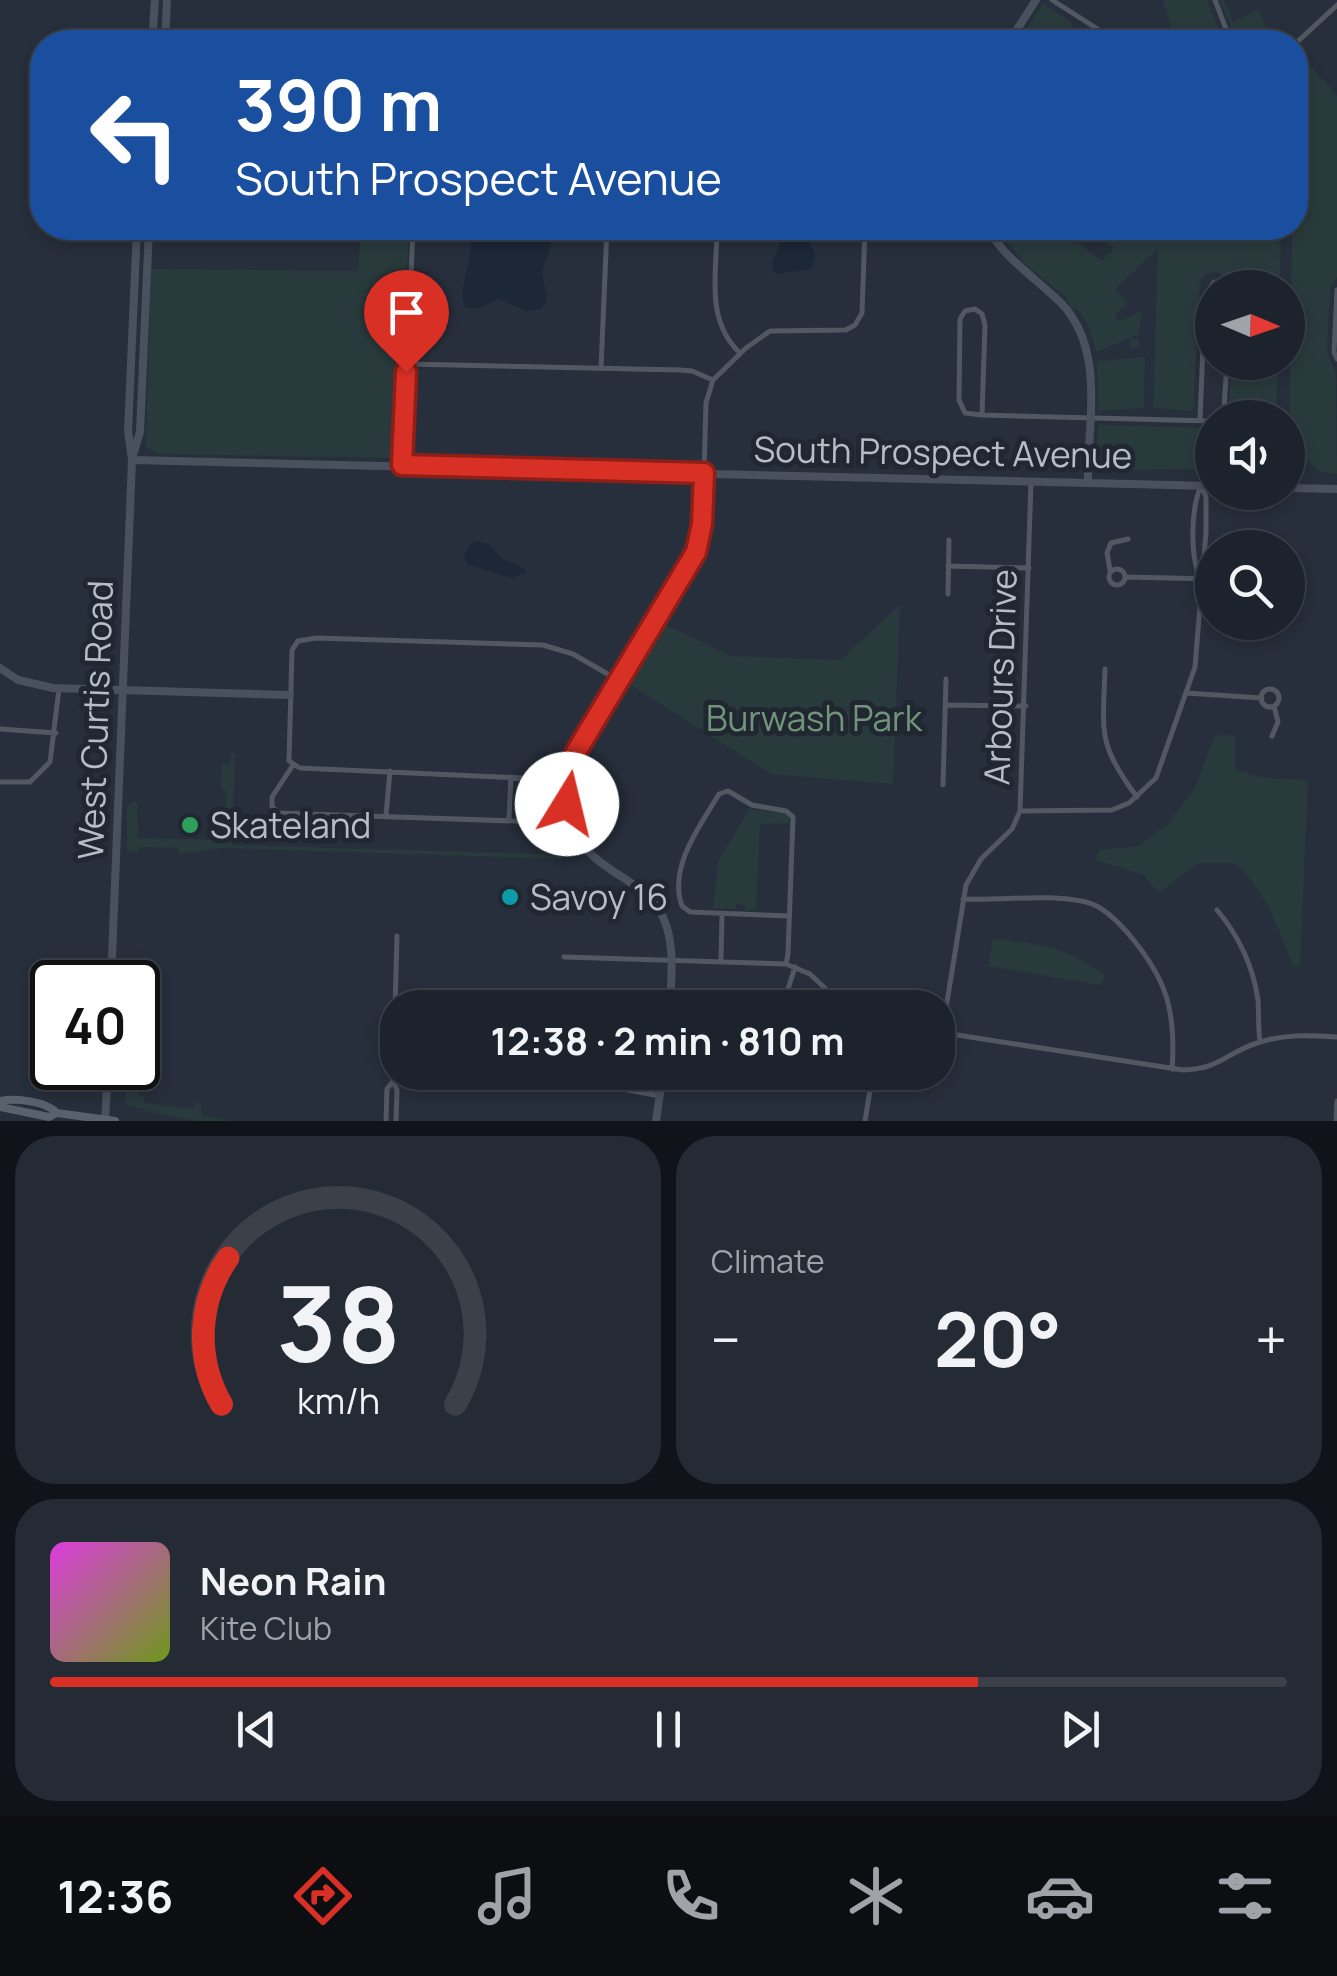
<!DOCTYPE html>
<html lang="en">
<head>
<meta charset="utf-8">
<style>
	body { margin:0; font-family:Manrope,sans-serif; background:#252b35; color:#f1f3f6; height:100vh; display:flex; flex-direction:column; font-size:38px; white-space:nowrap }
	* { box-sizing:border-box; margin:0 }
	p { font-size:32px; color:#a0a4aa }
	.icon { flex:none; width:55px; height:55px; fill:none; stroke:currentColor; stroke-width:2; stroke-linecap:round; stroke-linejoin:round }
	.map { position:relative; height:1121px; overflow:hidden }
	.side { display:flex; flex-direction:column; gap:15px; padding:15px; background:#101319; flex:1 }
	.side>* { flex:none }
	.guide { position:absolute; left:30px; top:30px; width:1278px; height:210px; border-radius:40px; box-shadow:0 5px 15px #0003,0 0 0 2px #3b4049; background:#1a4fa0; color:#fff; overflow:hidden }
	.needle { width:65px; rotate:92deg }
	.tools { position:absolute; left:1195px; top:270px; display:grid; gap:20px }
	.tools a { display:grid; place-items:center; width:110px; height:110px; border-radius:50%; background:#1d232d; box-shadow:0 5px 15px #0003,0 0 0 2px #3b4049; font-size:50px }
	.speed { position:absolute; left:30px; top:960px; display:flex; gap:20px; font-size:50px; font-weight:700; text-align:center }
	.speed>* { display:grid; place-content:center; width:130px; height:130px; border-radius:50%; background:#1d232d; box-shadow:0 5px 15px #0003,0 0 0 2px #3b4049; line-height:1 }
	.speed .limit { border:5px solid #111; border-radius:15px; background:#fff; color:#111 }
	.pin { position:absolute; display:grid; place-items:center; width:85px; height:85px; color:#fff; margin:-102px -42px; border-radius:50% 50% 50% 0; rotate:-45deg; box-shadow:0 0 10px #0007 }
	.pin .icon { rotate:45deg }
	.me { position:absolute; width:110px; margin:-55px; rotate:9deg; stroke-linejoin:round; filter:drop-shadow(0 0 8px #0008) }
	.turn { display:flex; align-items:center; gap:35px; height:210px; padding:0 40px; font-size:45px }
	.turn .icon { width:130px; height:130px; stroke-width:2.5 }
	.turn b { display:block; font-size:70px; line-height:85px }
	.big { font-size:75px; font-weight:700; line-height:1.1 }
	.side .tile { flex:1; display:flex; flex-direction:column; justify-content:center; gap:15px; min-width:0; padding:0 35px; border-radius:40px; background:#252b35 }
	.side .dial { align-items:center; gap:0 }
	.dial svg { height:260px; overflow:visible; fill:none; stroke:#3b4049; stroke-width:7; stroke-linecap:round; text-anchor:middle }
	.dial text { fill:#f1f3f6; stroke:none }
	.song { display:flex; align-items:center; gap:30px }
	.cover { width:120px; height:120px; border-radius:15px; background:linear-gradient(135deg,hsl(300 70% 55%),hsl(80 70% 35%)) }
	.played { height:10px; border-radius:5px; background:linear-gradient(90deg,#d93025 75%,#3b4049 75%) }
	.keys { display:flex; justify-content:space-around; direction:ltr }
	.heat { display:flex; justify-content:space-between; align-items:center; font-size:55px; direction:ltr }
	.side .tiles { flex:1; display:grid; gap:15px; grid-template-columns:1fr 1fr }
	.tile:last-child { grid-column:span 2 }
	.trip { position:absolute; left:380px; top:990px; width:575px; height:100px; border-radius:40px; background:#1d232d; box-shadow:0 5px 15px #0003,0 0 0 2px #3b4049; font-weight:700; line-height:100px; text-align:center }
	.tabs { display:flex; height:160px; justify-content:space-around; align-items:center; background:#0c0e12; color:#a0a4aa }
	.tabs .icon { width:70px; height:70px }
	.tabs .on { color:#d93025 }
	.tabs b { font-size:45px; color:#f1f3f6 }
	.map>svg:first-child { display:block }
	.green { fill:#293a3d }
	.water { fill:#1c2738 }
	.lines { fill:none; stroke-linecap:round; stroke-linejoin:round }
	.street { stroke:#515862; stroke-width:5 }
	.secondary { stroke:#49515e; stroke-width:8 }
	.primary { stroke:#59616c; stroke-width:8 }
	.route-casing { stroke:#8d1f18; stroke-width:25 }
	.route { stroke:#d93025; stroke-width:18 }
	.leisure-dot { fill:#2e9e5b; stroke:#202731; stroke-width:4 }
	.culture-dot { fill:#0f9aa8; stroke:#202731; stroke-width:4 }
	.labels { text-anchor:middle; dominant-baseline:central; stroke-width:10; stroke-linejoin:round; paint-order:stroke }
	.street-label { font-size:35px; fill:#b7bdc7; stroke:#202731 }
	.park-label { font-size:35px; fill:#71957a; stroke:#202731 }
	.poi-label { font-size:35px; fill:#b7bdc7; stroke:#202731; text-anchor:start }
</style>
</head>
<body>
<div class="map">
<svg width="1337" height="1121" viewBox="0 0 1337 1121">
	<rect width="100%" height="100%" fill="#272f3c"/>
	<path class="green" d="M1163 0H1207L1223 42H1175Z
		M1220 0H1224L1233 22 1258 10 1273 42H1237Z
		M1043 3 1073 24 1061 42H1018Z
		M1295 66 1312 67 1337 96V277L1330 289 1327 354 1336 373 1337 474 1321 472 1289 444 1292 234H1281L1280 287H1235L1228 277 1214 272 1205 274 1200 281 1193 411 1153 408 1158 249 1115 289 1128 303 1115 314 1118 322 1141 311 1139 334 1130 338 1139 339V347H1130V338L1096 352C1092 335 1088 321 1076 308L1072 310 1065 296 1024 263 997 228H1058L1102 261 1114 248 1085 228H1295Z
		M361 228H409L399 455 391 458 158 454 146 447 151 269 358 271Z
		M1145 357 1144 408 1098 411 1097 361Z
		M1233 363H1278L1276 417H1227Z
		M1098 425 1212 428V469L1096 470Z
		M900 604 893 784 771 774 626 682 662 623 731 656 841 660Z
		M1215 735 1235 736V770L1265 778 1308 780 1300 965 1293 966C1278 927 1266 891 1235 863H1198L1159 893 1144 875 1096 860 1099 850 1139 846 1168 824 1195 788Z
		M231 753H235L232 845 566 855 573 844 575 850 570 857 561 859 222 848 179 854 178 848 139 847 138 853 127 850V807L131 802H137L138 838 224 840 226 790 221 789 222 765 230 764Z
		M750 809 785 813 790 816 789 823 760 824 756 910H745V905L737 904 735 909 713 908 719 859Z
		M993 939C1042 945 1064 945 1105 976L1101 985 988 966Z
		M138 1038 145 1041 140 1044 139 1096 145 1097 144 1103 194 1109 195 1103H201L202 1116 233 1121H196L125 1107 159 1112 125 1105 127 1068H138Z"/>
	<path class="water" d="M469 228H548L551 245 542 271 547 300 541 309 527 311 498 299 478 309 464 307C458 281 476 259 469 228Z
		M764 228H809L807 235 815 255 812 269 777 274 773 271 772 263 782 239Z
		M475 541 489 544 501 558 524 568 526 573 511 578 467 564 464 556 469 546Z"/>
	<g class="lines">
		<path class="street" d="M1052 0 1096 28
			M1215 0 1231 42
			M1099 42 1096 28 1118 42
			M1295 44 1337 5
			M717 233C716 276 706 321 740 353
			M1337 290 1334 352 1337 359
			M975 309 982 314 985 325 982 415 965 413 959 400 960 319 965 311Z
			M407 364 680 370 692 371 713 380
			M601 368 607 228
			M982 415 1212 421
			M1220 418 1224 407 1227 362
			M1200 420 1205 295 1214 282 1227 288
			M403 465 413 228
			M704 473 706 403 713 380 746 348 770 331 846 330 855 325 862 313 865 228
			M1278 543 1284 548
			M948 566 1029 568
			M1109 577a8 8 0 1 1 16 0a8 8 0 1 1-16 0Z
			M1110 570 1107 553 1111 543 1128 539
			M1199 576C1190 553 1191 508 1201 486
			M1125 577 1212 579
			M948 594 949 540
			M1105 669C1103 732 1097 744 1137 797
			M1261 698a9 9 0 1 1 18 0a9 9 0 1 1-18 0Z
			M1186 693 1262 698
			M945 705 1026 706
			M0 729 56 733
			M1272 736 1278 722 1274 706
			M293 765 272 797V807L279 813 543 822 568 813
			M567 780 300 768 289 761 292 650 298 641 316 638 543 645 573 654 618 680
			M0 782H30L50 762 59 689
			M943 785 946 679
			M1020 811 1112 810 1129 803 1156 778 1195 667 1206 532V497L1202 487
			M386 815 390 771
			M509 819 511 777
			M963 899C1002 901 1047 893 1086 902 1116 909 1155 964 1165 993 1173 1015 1174 1046 1172 1069
			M1217 910C1238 935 1253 966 1258 1000 1259 1014 1258 1028 1260 1042
			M564 957 786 964 810 974 846 1008
			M721 960 722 914
			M786 964 788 954 793 817 786 811 752 805 728 791 719 794C700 826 668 867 682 906L690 912 790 916
			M782 1008 795 967
			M938 1032 1183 1070C1220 1069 1226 1053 1257 1043 1283 1034 1310 1035 1337 1037
			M942 1033 966 885 981 859 1012 829 1020 811 1031 482
			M574 1080 660 1096
			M386 1121 387 1089 393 1081
			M396 1121 397 1090 393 1081 397 936
			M865 1121 873 1072
			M1336 1121 1337 1101"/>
		<path class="secondary" d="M152 42 155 0
			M165 42 167 0
			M1009 42 1036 0
			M987 228C1006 260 1036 278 1062 304 1106 351 1087 424 1088 482
			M133 455 140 432 149 228
			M132 460 1212 486
			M1288 488 1337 489
			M0 668 18 680 53 688 290 695
			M111 982 132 460 128 431 137 228
			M670 1008C671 977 676 943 662 915 649 890 624 880 603 864 566 838 557 792 576 752L695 552 702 523 704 473
			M105 1121 108 1068
			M656 1121 663 1072"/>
		<path class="primary" d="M0 1101C16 1098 46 1101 57 1113L115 1121
			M0 1107 49 1117 57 1113"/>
	</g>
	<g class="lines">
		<defs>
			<path id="route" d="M406 372 402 465 704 473 702 524 696 552 576 752 569 771 567 804"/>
		</defs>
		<use href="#route" class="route-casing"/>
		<use href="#route" class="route"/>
	</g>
	<circle class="leisure-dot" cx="190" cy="825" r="10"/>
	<circle class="culture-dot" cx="510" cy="897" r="10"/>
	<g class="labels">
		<g class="street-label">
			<text transform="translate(943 452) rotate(1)">South Prospect Avenue</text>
			<text transform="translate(1000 677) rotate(-88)">Arbours Drive</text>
			<text transform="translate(95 720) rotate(-88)">West Curtis Road</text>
		</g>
		<g class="park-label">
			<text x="814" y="718">Burwash Park</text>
		</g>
		<g class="poi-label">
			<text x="210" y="825">Skateland</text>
			<text x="530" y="897">Savoy 16</text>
		</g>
	</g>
</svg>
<div class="tools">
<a><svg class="needle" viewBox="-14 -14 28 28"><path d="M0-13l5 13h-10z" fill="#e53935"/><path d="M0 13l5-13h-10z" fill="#a0a4aa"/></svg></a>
<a><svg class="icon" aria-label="sound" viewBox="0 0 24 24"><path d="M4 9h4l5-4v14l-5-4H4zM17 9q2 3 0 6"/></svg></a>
<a><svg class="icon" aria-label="search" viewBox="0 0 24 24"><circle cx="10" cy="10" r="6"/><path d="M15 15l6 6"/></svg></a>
</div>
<div class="speed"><div class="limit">40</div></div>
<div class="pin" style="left:406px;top:372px;background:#d93025"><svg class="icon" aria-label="arrive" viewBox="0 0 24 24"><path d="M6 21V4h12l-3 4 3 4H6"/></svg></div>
<svg class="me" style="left:567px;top:804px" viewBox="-20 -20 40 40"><circle r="19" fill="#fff"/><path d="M0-13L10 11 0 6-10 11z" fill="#d93025"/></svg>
<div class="trip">12:38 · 2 min · 810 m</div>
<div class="guide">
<div class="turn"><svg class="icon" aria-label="left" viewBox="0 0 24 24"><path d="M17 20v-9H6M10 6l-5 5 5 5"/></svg><div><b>390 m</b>South Prospect Avenue</div></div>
</div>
</div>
<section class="side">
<div class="tiles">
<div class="tile dial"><svg viewBox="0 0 100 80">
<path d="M14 69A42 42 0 1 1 86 69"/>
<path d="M14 69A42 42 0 0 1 16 24" stroke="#d93025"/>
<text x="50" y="56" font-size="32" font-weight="700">38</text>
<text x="50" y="72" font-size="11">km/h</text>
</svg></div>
<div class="tile"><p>Climate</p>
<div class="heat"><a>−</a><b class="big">20°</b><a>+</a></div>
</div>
<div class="tile">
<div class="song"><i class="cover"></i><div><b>Neon Rain</b><p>Kite Club</p></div></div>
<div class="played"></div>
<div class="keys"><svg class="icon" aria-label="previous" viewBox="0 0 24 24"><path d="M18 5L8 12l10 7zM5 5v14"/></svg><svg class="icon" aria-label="pause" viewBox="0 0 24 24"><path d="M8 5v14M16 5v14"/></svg><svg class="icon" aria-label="next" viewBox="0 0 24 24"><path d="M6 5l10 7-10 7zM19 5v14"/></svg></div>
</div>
</div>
</section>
<nav class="tabs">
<b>12:36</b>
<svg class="icon on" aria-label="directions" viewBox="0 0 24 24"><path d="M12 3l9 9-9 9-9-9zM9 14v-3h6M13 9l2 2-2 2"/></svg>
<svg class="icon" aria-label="music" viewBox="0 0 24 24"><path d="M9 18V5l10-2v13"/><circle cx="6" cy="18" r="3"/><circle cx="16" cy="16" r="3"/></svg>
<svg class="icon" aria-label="phone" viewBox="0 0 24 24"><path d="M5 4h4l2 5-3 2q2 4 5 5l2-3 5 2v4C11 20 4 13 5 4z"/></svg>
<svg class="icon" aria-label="climate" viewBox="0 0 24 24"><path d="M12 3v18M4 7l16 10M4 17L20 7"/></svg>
<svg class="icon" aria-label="car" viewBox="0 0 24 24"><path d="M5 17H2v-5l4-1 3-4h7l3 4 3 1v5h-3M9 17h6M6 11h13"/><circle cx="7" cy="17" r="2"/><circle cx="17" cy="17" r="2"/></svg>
<svg class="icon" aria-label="filters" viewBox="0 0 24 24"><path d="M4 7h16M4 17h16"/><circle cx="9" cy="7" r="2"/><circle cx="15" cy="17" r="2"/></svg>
</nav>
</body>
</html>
